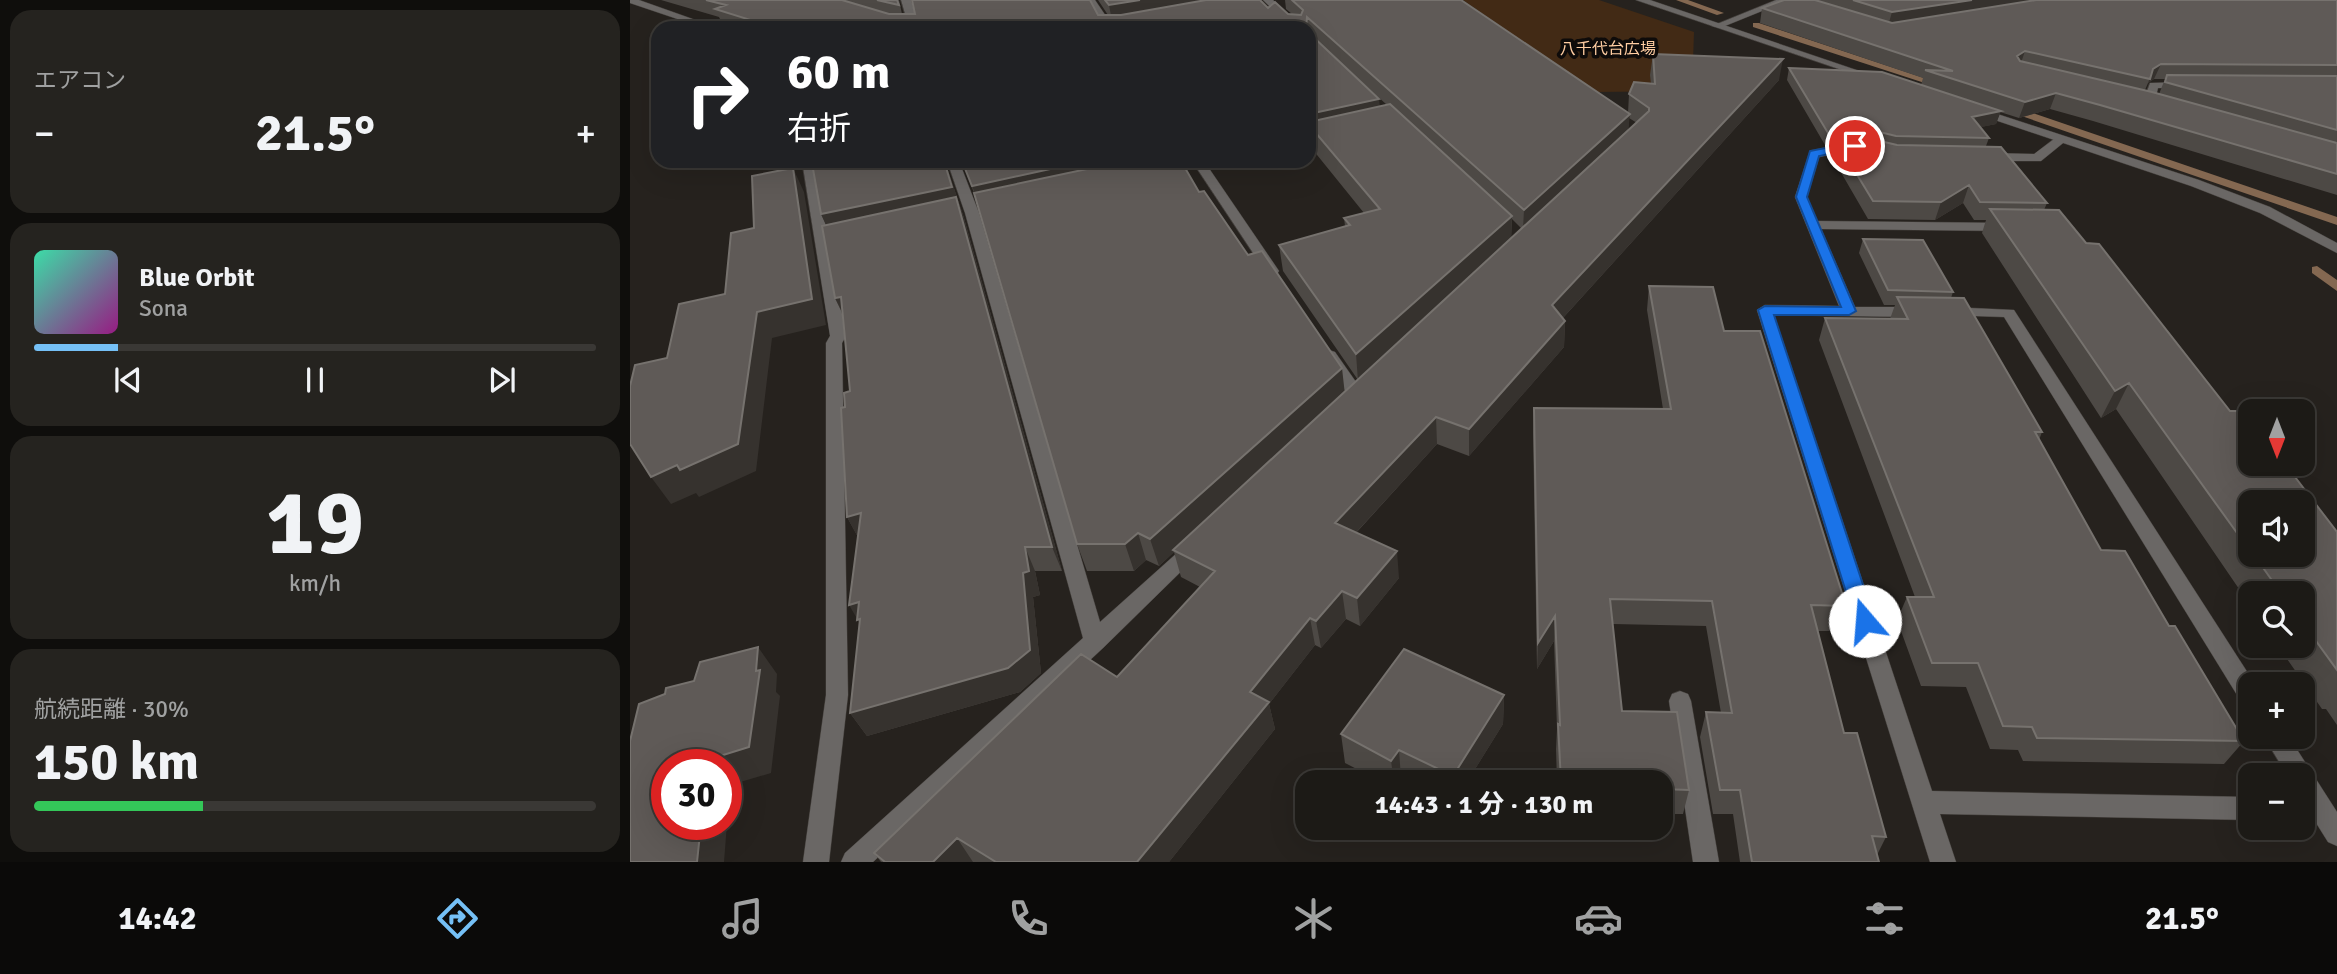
<!DOCTYPE html>
<html lang="ja">
<head>
<meta charset="utf-8">
<style>
	body { margin:0; font-family:Signika,"Noto Sans JP",sans-serif; background:#25231f; color:#f1f3f6; height:100vh; display:flex; flex-direction:column; font-size:26px; white-space:nowrap }
	* { box-sizing:border-box; margin:0 }
	p { font-size:23px; color:#a0a1a1 }
	.icon { flex:none; width:38px; height:38px; fill:none; stroke:currentColor; stroke-width:2; stroke-linecap:round; stroke-linejoin:round }
	.map { position:relative; flex:1; overflow:hidden }
	.sheet { display:flex; flex-direction:column; gap:10px; padding:10px; background:#0f0e0c; width:630px }
	.sheet>* { flex:none }
	.guide { position:absolute; left:21px; top:21px; width:665px; height:147px; border-radius:21px; box-shadow:0 7px 28px #0002,0 0 0 2px #3a3835; background:#202124; color:#fff; overflow:hidden }
	.needle { width:46px; rotate:180deg }
	.buttons { position:absolute; left:1608px; top:399px; display:grid; gap:14px }
	.buttons a { display:grid; place-items:center; width:77px; height:77px; border-radius:14px; background:#1c1a16; box-shadow:0 7px 28px #0002,0 0 0 2px #3a3835; font-size:35px }
	.speed { position:absolute; left:21px; top:749px; display:flex; gap:14px; font-size:35px; font-weight:700; text-align:center }
	.speed>* { display:grid; place-content:center; width:91px; height:91px; border-radius:50%; background:#1c1a16; box-shadow:0 7px 28px #0002,0 0 0 2px #3a3835; line-height:1 }
	.speed .limit { border:10px solid #d22; background:#fff; color:#111 }
	.pin { position:absolute; display:grid; place-items:center; width:60px; height:60px; color:#fff; margin:-30px; border:4px solid #fff; border-radius:50%; box-shadow:0 2px 7px #0007 }
	.me { position:absolute; width:77px; margin:-38px; rotate:342deg; stroke-linejoin:round; filter:drop-shadow(0 0 5px #0008) }
	.turn { display:flex; align-items:center; gap:24px; height:147px; padding:0 21px; font-size:32px }
	.turn .icon { width:91px; height:91px; stroke-width:2.5 }
	.turn b { display:block; font-size:49px; line-height:60px }
	.big { font-size:52px; font-weight:700; line-height:1.1 }
	.sheet .widget { flex:1; display:flex; flex-direction:column; justify-content:center; gap:10px; min-width:0; padding:0 24px; border-radius:21px; background:#25231f }
	.sheet .dial { align-items:center; gap:0 }
	.dial b { font-size:91px; line-height:1 }
	.song { display:flex; align-items:center; gap:21px }
	.cover { width:84px; height:84px; border-radius:10px; background:linear-gradient(135deg,hsl(160 70% 55%),hsl(310 70% 35%)) }
	.played { height:7px; border-radius:4px; background:linear-gradient(90deg,#75c0f6 15%,#3a3835 15%) }
	.keys { display:flex; justify-content:space-around; direction:ltr }
	.heat { display:flex; justify-content:space-between; align-items:center; font-size:38px; direction:ltr }
	.charge { height:10px; border-radius:5px; background:linear-gradient(90deg,#34c759 30%,#3a3835 0) }
	.trip { position:absolute; left:665px; top:770px; width:378px; height:70px; border-radius:21px; background:#1c1a16; box-shadow:0 7px 28px #0002,0 0 0 2px #3a3835; font-weight:700; line-height:70px; text-align:center }
	.tab-bar { display:flex; height:112px; justify-content:space-around; align-items:center; background:#0b0a09; color:#a0a1a1 }
	.tab-bar .icon { width:49px; height:49px }
	.tab-bar .selected { color:#75c0f6 }
	.tab-bar b { font-size:32px; color:#f1f3f6 }
	main { display:flex; flex:1; min-height:0 }
	.map>svg:first-child { display:block }
	.green { fill:#422a15 }
	.lines { fill:none; stroke-linecap:round; stroke-linejoin:round }
	.stream { fill:#846851; fill-rule:evenodd }
	.minor-casing { stroke:#433f3b; stroke-width:1 }
	.tertiary-casing { stroke:#433f3b; stroke-width:1 }
	.minor { fill:#6a6765; fill-rule:evenodd }
	.tertiary { fill:#6a6765; fill-rule:evenodd }
	.wall { fill:#4d4945; fill-rule:evenodd }
	.shaded-wall { fill:#36322e }
	.building { fill:#5f5a57; stroke:#76726e; stroke-width:2 }
	.route { fill:#1a73e8; stroke:#114b97; stroke-width:2 }
	.labels { text-anchor:middle; dominant-baseline:central; stroke-width:7; stroke-linejoin:round; paint-order:stroke }
	.far-park-label { font-size:16px; fill:#ffcda2; stroke:#0e0b0a }
</style>
</head>
<body>
<main>
<section class="sheet">
<div class="widget"><p>エアコン</p>
<div class="heat"><a>−</a><b class="big">21.5°</b><a>+</a></div>
</div>
<div class="widget">
<div class="song"><i class="cover"></i><div><b>Blue Orbit</b><p>Sona</p></div></div>
<div class="played"></div>
<div class="keys"><svg class="icon" aria-label="previous" viewBox="0 0 24 24"><path d="M18 5L8 12l10 7zM5 5v14"/></svg><svg class="icon" aria-label="pause" viewBox="0 0 24 24"><path d="M8 5v14M16 5v14"/></svg><svg class="icon" aria-label="next" viewBox="0 0 24 24"><path d="M6 5l10 7-10 7zM19 5v14"/></svg></div>
</div>
<div class="widget dial"><b>19</b><p>km/h</p></div>
<div class="widget"><p>航続距離 · 30%</p><b class="big">150 km</b><div class="charge"></div></div>
</section>
<div class="map">
<svg width="1707" height="862" viewBox="0 0 1707 862">
	<rect width="100%" height="100%" fill="#26221e"/>
	<path class="green" d="M833 0H969L1064 32 1062 91 965 92Z"/>
	<g class="lines">
		<path class="stream" d="M1046 0H1058L1094 13 1087 15Z
			M1123 23H1129L1318 86 1310 88 1123 27Z
			M1377 107H1385L1707 217V225L1377 111Z
			M1687 266 1707 280V291L1682 273V267Z"/>
		<defs>
			<path id="minor" d="M0 0H9L88 28H74L0 3Z
				M271 0H281L289 28H279Z
				M455 0H465L484 28H474Z
				M633 0H643L673 28H662Z
				M1146 0H1159L1090 28 1082 26Z
				M1520 83 1557 82 1562 85 1557 88H1528L1525 100 1537 105 1531 108 1513 102Z
				M1428 136 1438 139 1411 161H1358L1352 157 1358 153 1404 154Z
				M1227 142 1233 146 1231 149 1189 157 1177 197 1187 221 1378 223 1385 227 1378 231 1191 229 1225 307H1284L1292 312 1284 317 1144 315 1302 791 1620 797V820L1310 814 1326 862H1300L1127 310 1135 305 1209 306 1165 197 1180 151Z
				M172 161H184L216 336 212 343 218 695 199 862H173L196 695V343L200 336Z
				M317 161H329L349 213 470 622 557 544H571L574 549 473 648 243 862H211L215 853 453 638 335 213Z
				M562 161H574L649 271 647 274H637Z
				M1319 307 1384 310 1625 684H1620V705L1612 703 1374 317 1314 315 1311 312 1314 309Z
				M699 350 705 352 733 392 735 396 733 400H721L691 355Z
				M1050 691 1058 694 1061 701 1089 862H1063L1039 701 1042 694Z
				M1634 737H1659L1707 812V846L1698 842 1673 802V775H1657Z"/>
			<path id="tertiary" d="M1006 0H1020L1250 78 1241 80Z
				M1341 108H1349L1569 180 1640 207 1707 243V253L1630 213 1561 186 1341 112Z"/>
		</defs>
		<use href="#minor" class="minor-casing"/>
		<use href="#tertiary" class="tertiary-casing"/>
		<use href="#minor" class="minor"/>
		<use href="#tertiary" class="tertiary"/>
	</g>
	<path class="wall" d="M31 0H269L272 14 468 15H478L468 0H630L638 8 662 14 656 9 655 0H831L998 113 999 94 1021 84 1020 75 1023 54 1149 80 933 318 935 321 934 347 839 456 807 444 726 533 769 578 730 626 716 619 691 648 685 645 639 704 645 729 539 862H251L244 853 487 677 570 587 551 577 544 552 529 566 516 560 504 571H457L447 544 344 193 332 161 569 192 618 255 714 392 728 380 653 271 649 245 715 226 714 218 734 213 679 145V28H103L93 25 89 17ZM709 61 757 105 750 106ZM999 118 1007 123 998 131ZM882 219 892 229 881 239Z
		M1154 0H1707V195L1463 121 1420 109 1389 118 1370 112 1366 124 1350 127 1359 138 1356 146 1417 203 1414 210 1456 243 1600 411 1707 532V725L1696 709H1692L1648 646H1673V593H1620V605L1486 409 1471 418 1352 233 1356 220H1344L1333 203 1305 220 1238 219 1202 157 1205 143 1195 145 1157 80 1159 68 1291 85 1293 78 1130 23 1132 8ZM1524 79H1535L1529 94 1515 90 1518 83ZM1620 502 1673 555H1620Z
		M315 162 334 218 432 571H405L410 595 403 597 411 673 390 692 237 736 220 713 230 623 228 537 217 517 215 407 220 391 212 313 205 298 196 225 191 214Z
		M1233 239 1323 292 1321 298 1412 432 1409 440 1471 550 1539 626 1614 741 1594 764 1393 761 1388 750 1360 749 1336 687 1291 686 1267 620 1277 597H1285L1189 340 1195 318 1260 319 1265 305H1254L1229 253Z
		M1019 286 1094 331 1216 606 1207 631H1187L1214 733 1256 837 1247 855 1249 862H1110L1103 814H1083L1070 737 1076 712 1091 713 1076 626 983 624 992 711 1059 790 1053 814H1031V782H927L926 749 927 729 924 641 907 669 903 432 904 408 1033 409 1017 310Z
		M874 695 873 724 837 782H779L771 778 769 782H752L715 763 711 734Z"/>
	<path class="shaded-wall" d="M510 0H605L482 21 479 5Z
		M1342 0H1431L1258 26 1262 12Z
		M1395 51 1390 66 1387 56Z
		M1153 59 1149 80 921 331 922 305Z
		M1531 64 1524 79 1518 83 1523 69Z
		M1426 93 1420 109 1389 118 1395 102Z
		M749 99 751 116 679 125V114Z
		M1371 111 1366 124 1338 130 1342 117Z
		M1000 114 998 132 893 229 894 210Z
		M1229 127 1226 139 1206 140 1205 143 1195 145 1198 133Z
		M314 161H315L334 218 432 571 422 547 200 234 191 214Z
		M457 161H543L349 205 342 186Z
		M163 168 174 192 196 325 142 338 126 471 69 497 66 493 41 504 21 477 47 465 127 312Z
		M1339 185 1333 203 1305 220 1311 202Z
		M882 216 881 241 728 381 726 354Z
		M211 297 216 320 205 298Z
		M935 321 934 347 839 456V429Z
		M712 368 715 395 543 550 544 552 529 566 520 539Z
		M1499 383 1486 409 1471 418 1485 391Z
		M806 417 807 444 709 551 705 523Z
		M231 513 230 541 217 517Z
		M508 533 516 560 504 571 495 544Z
		M395 547 405 571 410 595 403 597 411 673 390 692 237 736 220 713 393 573Z
		M767 551 769 578 730 626 727 598Z
		M712 591 716 619 691 648 686 621Z
		M229 602 242 644 219 605Z
		M925 616 924 641 907 669 908 643Z
		M680 618 685 645 639 704 645 729 539 862H507L620 692Z
		M128 647 147 674 146 692 150 696 141 773 100 785 94 862H67L71 824H96V765H77V760L126 671Z
		M874 695 873 724 837 782H823V776Z
		M769 750 771 778 769 782H764L761 761Z
		M327 838 343 862H303Z"/>
	<path class="building" d="M76 0H212L259 14H285L282 0H460L468 15H491L576 0H630L638 8 645 2 658 14 671 15 673 10 662 0H831L1000 114 894 210 677 17 676 28H146L85 9 96 5Z
		M247 0H267L269 5Z
		M475 0H510L479 5Z
		M1154 0H1185L1262 23 1406 0H1707V65L1531 64 1523 69 1520 79 1395 51 1387 56 1390 61 1522 92 1707 143V174L1470 105 1426 93 1395 102 1295 70 1323 71 1132 8Z
		M1223 0H1342L1262 12Z
		M679 33 749 99 679 114Z
		M1023 54 1153 59 922 305 935 321 839 429 806 417 705 523 767 551 727 598 712 591 686 621 680 618 620 692 639 702 507 862H366L327 838 303 862H255L244 853 451 654 487 677 585 571 543 550 1019 111V108L999 94 1004 82 1025 84Z
		M1159 68 1252 72 1371 111 1342 117 1359 138 1266 136 1229 127 1198 133Z
		M1537 75 1707 76V130L1535 82Z
		M760 104 882 216 726 354 649 245 720 225 714 218 750 209 679 125V122Z
		M1229 136 1267 145 1371 147 1417 203 1350 202 1339 185 1311 202 1243 201 1206 140Z
		M194 161H314L322 187 191 214 183 169 195 167Z
		M332 161H457L342 186Z
		M495 161H551L569 192 574 191 618 255 632 251 712 368 520 539 508 533 495 544H447L344 193Z
		M163 168 182 299 127 312 108 444 50 470 47 465 21 477 0 444V386L5 365 37 358 49 304 95 294 101 233 124 228 122 176Z
		M326 197 422 547H395L399 571 393 573 400 650 378 668 220 713 230 619 227 620 229 602 219 605 231 513 217 517 211 408 215 407 214 393 220 391 211 297 205 298 192 226Z
		M1360 209 1429 210 1456 243 1469 244 1600 411H1606L1620 429V464H1648L1659 477H1665L1707 532V670L1673 623V593H1651L1624 555H1673V502H1620V551L1499 383 1485 391Z
		M1233 239 1293 240 1323 292 1258 290Z
		M1019 286 1083 287 1094 331H1130L1216 606 1181 605 1214 733H1227L1256 837 1242 836 1249 862H1122L1110 790H1090L1076 712 1102 713 1082 601 980 599 992 711 1047 712 1059 790 1031 789V782H931L928 724 930 725 925 616 908 643 904 408 1041 409Z
		M1267 297 1334 298 1412 432H1405L1471 550 1495 551 1539 626H1545L1614 741 1407 738 1402 727 1373 726 1348 663H1302L1277 597H1304L1195 318 1278 319Z
		M128 647 126 671 130 670 119 747 77 760V765H37V824H71L67 862H0V741L9 704 35 694 36 688 64 681 70 662Z
		M774 649 874 695 823 776 769 750 761 761 711 734Z"/>
	<path class="route" d="M1225 142 1230 146 1229 148 1189 156 1177 197 1226 311 1219 315H1144L1245 621 1242 626H1228L1225 621 1128 310 1135 306 1211 307 1166 197 1180 151Z"/>
	<g class="labels">
		<g class="far-park-label">
			<text x="978" y="49">八千代台広場</text>
		</g>
	</g>
</svg>
<div class="buttons">
<a><svg class="needle" viewBox="-14 -14 28 28"><path d="M0-13l5 13h-10z" fill="#e53935"/><path d="M0 13l5-13h-10z" fill="#a0a1a1"/></svg></a>
<a><svg class="icon" aria-label="sound" viewBox="0 0 24 24"><path d="M4 9h4l5-4v14l-5-4H4zM17 9q2 3 0 6"/></svg></a>
<a><svg class="icon" aria-label="search" viewBox="0 0 24 24"><circle cx="10" cy="10" r="6"/><path d="M15 15l6 6"/></svg></a>
<a>+</a>
<a>−</a>
</div>
<div class="speed"><div class="limit">30</div></div>
<div class="pin" style="left:1225px;top:146px;background:#d93025"><svg class="icon" aria-label="arrive" viewBox="0 0 24 24"><path d="M6 21V4h12l-3 4 3 4H6"/></svg></div>
<svg class="me" style="left:1235px;top:621px" viewBox="-20 -20 40 40"><circle r="19" fill="#fff"/><path d="M0-13L10 11 0 6-10 11z" fill="#1a73e8"/></svg>
<div class="trip">14:43 · 1 分 · 130 m</div>
<div class="guide">
<div class="turn"><svg class="icon" aria-label="right" viewBox="0 0 24 24"><path d="M7 20v-9h11M14 6l5 5-5 5"/></svg><div><b>60 m</b>右折</div></div>
</div>
</div>
</main>
<nav class="tab-bar">
<b>14:42</b>
<svg class="icon selected" aria-label="directions" viewBox="0 0 24 24"><path d="M12 3l9 9-9 9-9-9zM9 14v-3h6M13 9l2 2-2 2"/></svg>
<svg class="icon" aria-label="music" viewBox="0 0 24 24"><path d="M9 18V5l10-2v13"/><circle cx="6" cy="18" r="3"/><circle cx="16" cy="16" r="3"/></svg>
<svg class="icon" aria-label="phone" viewBox="0 0 24 24"><path d="M5 4h4l2 5-3 2q2 4 5 5l2-3 5 2v4C11 20 4 13 5 4z"/></svg>
<svg class="icon" aria-label="climate" viewBox="0 0 24 24"><path d="M12 3v18M4 7l16 10M4 17L20 7"/></svg>
<svg class="icon" aria-label="car" viewBox="0 0 24 24"><path d="M5 17H2v-5l4-1 3-4h7l3 4 3 1v5h-3M9 17h6M6 11h13"/><circle cx="7" cy="17" r="2"/><circle cx="17" cy="17" r="2"/></svg>
<svg class="icon" aria-label="filters" viewBox="0 0 24 24"><path d="M4 7h16M4 17h16"/><circle cx="9" cy="7" r="2"/><circle cx="15" cy="17" r="2"/></svg>
<b>21.5°</b>
</nav>
</body>
</html>
